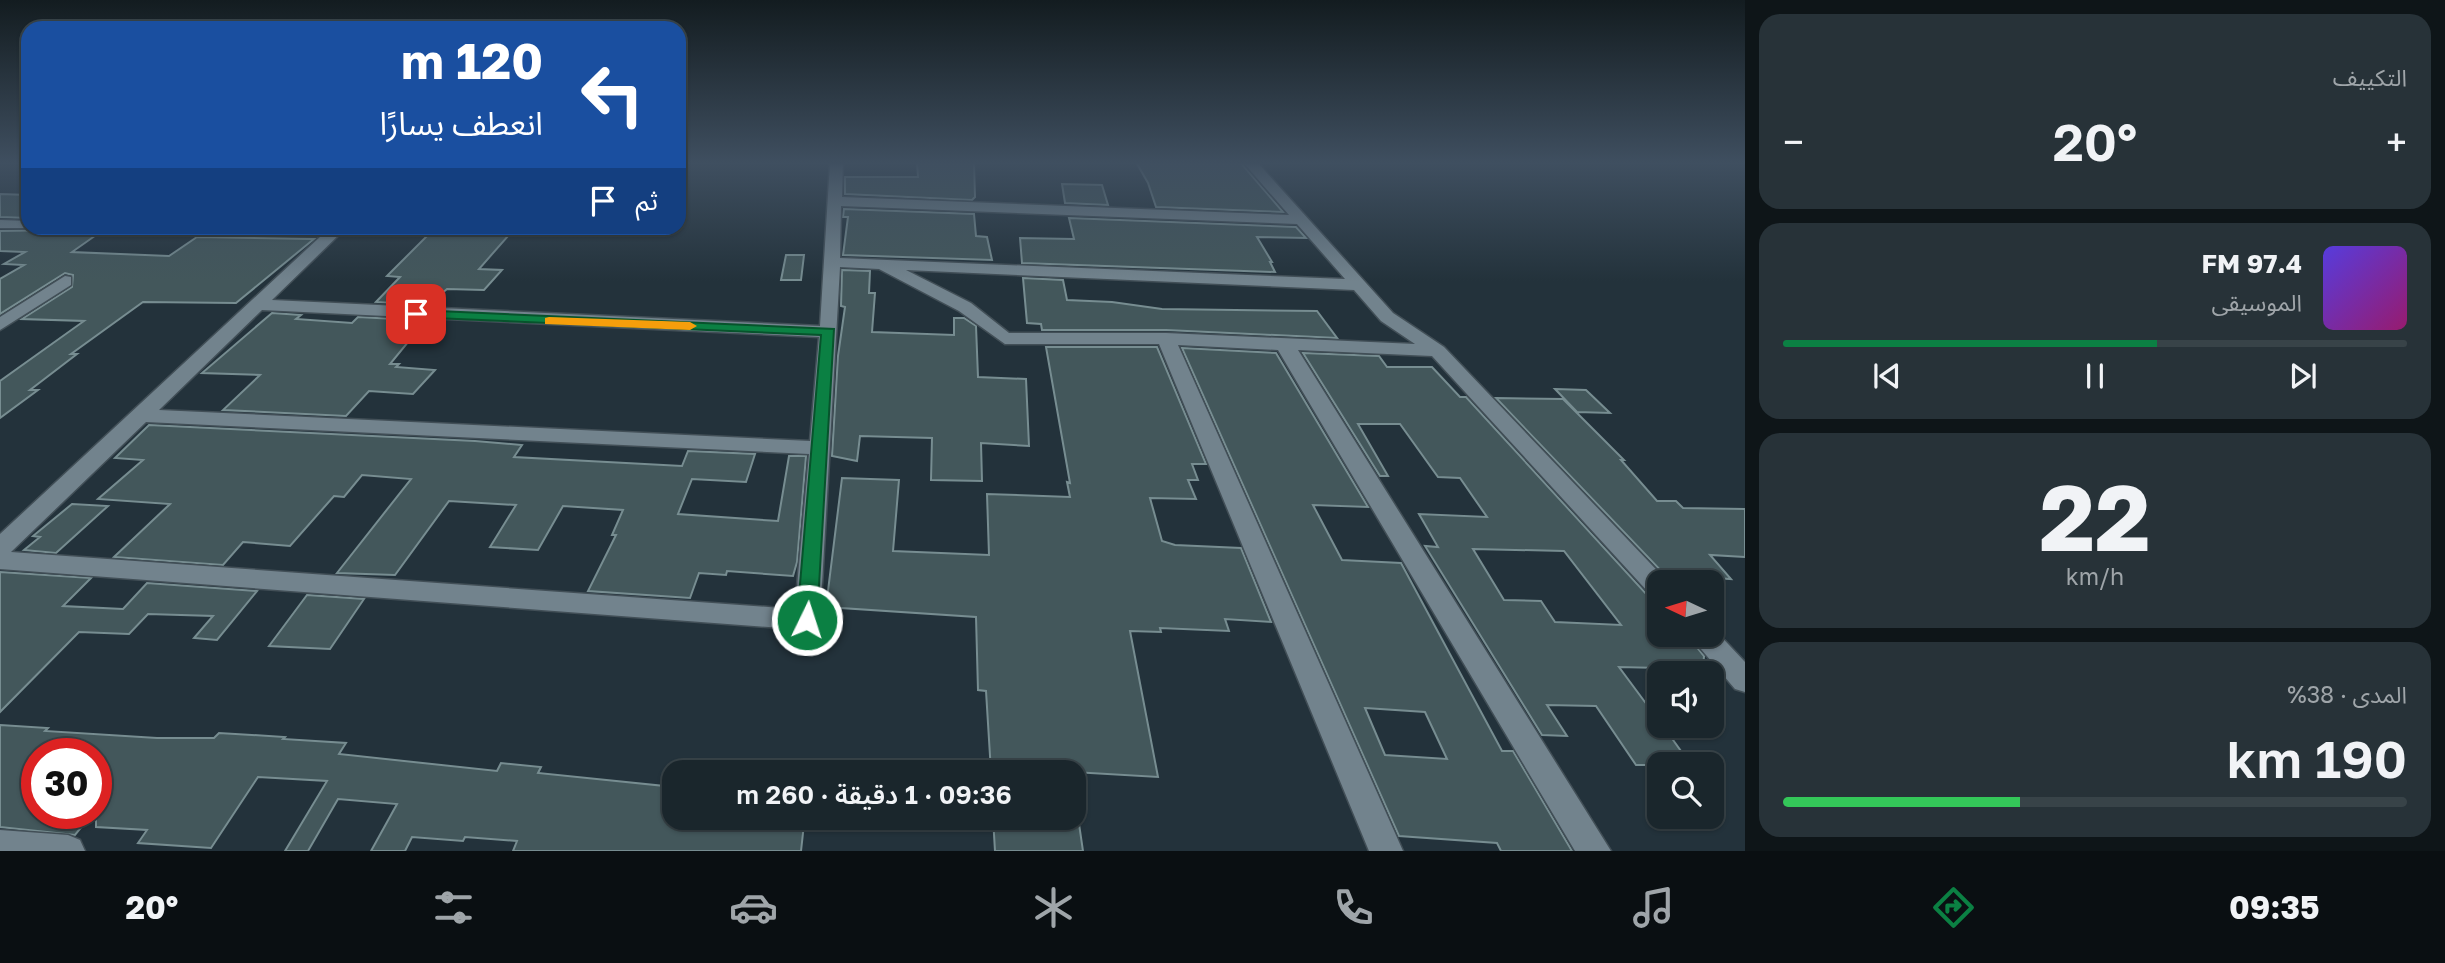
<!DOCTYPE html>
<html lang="ar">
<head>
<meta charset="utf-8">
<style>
	body { margin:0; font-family:"Golos Text","Noto Sans Arabic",sans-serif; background:#273238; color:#f1f3f6; direction:rtl; height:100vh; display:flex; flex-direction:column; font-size:26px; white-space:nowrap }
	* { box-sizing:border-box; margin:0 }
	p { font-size:23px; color:#9fa5a9 }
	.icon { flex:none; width:38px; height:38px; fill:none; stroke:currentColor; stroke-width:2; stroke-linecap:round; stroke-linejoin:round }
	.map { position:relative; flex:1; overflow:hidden; direction:ltr }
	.sheet { display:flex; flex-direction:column; gap:14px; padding:14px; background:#0e1518; width:700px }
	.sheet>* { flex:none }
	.guide { position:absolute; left:21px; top:21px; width:665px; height:214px; border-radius:21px; box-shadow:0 2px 5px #0004,0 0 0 2px #384348; direction:rtl; background:#1a4fa0; color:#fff; overflow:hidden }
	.needle { width:46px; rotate:274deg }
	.tools { position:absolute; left:1647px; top:570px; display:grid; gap:14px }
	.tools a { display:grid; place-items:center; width:77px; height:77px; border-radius:14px; background:#1a262c; box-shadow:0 2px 5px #0004,0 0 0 2px #384348; font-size:35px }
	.speed { position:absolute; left:21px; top:738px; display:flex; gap:14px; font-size:35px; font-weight:700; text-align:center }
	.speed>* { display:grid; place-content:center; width:91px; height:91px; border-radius:50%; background:#1a262c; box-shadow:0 2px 5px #0004,0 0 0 2px #384348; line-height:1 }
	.speed .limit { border:10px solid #d22; background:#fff; color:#111 }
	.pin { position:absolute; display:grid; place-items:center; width:60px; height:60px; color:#fff; margin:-30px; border-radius:14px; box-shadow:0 4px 10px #0006 }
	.me { position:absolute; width:77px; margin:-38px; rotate:4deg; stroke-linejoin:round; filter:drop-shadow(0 0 5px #0008) }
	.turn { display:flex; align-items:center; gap:24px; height:147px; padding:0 28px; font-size:32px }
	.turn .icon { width:91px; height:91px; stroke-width:2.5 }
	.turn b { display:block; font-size:49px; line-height:60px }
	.then { display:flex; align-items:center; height:66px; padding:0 28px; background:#0003; gap:14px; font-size:26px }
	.big { font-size:52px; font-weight:600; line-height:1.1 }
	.sheet .card { flex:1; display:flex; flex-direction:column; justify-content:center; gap:10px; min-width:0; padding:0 24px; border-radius:21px; background:#273238 }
	.sheet .dial { align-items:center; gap:0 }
	.dial b { font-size:91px; line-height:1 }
	.song { display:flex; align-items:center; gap:21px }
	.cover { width:84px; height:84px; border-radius:10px; background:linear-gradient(135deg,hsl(250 70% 55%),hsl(320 70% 35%)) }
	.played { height:7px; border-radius:4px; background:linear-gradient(90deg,#0b8043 60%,#384348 60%) }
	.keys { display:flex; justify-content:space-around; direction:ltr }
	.heat { display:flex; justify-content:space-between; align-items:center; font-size:38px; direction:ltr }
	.charge { height:10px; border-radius:5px; background:linear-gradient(90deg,#34c759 38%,#384348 0) }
	.trip { position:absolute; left:662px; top:760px; width:424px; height:70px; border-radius:21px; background:#1a262c; box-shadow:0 2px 5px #0004,0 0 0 2px #384348; font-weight:600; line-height:70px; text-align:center; direction:rtl }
	.menu { display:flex; height:112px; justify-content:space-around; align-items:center; background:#0a0f12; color:#9fa5a9 }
	.menu .icon { width:49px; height:49px }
	.menu .on { color:#0b8043 }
	.menu b { font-size:32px; color:#f1f3f6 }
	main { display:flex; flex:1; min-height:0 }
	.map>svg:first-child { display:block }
	.building { fill:#43575b; stroke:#778d91; stroke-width:2; fill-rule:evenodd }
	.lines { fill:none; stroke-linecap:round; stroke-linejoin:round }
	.street-casing { stroke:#424f57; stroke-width:3 }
	.street { fill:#72838d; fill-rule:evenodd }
	.route { fill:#0b8043; stroke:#07532c; stroke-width:2 }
	.slow { fill:#f59e0b }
</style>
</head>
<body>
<main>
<section class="sheet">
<div class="card"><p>التكييف</p>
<div class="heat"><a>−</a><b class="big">20°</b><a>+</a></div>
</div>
<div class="card">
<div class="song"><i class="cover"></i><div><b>97.4 FM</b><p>الموسيقى</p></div></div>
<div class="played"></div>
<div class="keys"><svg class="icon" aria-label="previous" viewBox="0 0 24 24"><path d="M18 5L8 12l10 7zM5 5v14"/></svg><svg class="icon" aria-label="pause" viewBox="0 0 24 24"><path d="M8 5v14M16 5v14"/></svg><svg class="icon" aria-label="next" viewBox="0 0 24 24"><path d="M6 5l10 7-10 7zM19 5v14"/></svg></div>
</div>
<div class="card dial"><b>22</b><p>km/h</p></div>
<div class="card"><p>المدى · 38%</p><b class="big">190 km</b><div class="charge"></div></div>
</section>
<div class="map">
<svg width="1745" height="851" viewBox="0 0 1745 851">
	<rect width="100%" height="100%" fill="#23323b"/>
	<path class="building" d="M917 162H974L975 197 972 200 845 194V177H918Z
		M1136 162H1240L1283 212 1156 207 1148 183Z
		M1062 184 1102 185 1108 205 1065 203Z
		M0 194 28 195V218L0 217Z
		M844 209 974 214 976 236 987 237 992 260 843 255 848 217H843Z
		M1069 218 1296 227 1306 238 1257 237 1272 262H1270L1275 272 1022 263 1020 238 1074 239Z
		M435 228H515L479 269 502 270 484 290 447 289 428 305 376 302 400 277 387 276Z
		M58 230 55 232 99 233 72 252 169 256 197 237 314 239 236 303 143 302 71 354H77L30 390H38L0 418V381L84 321 22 319 72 287 73 275 65 273 0 314V279L24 265 4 264 25 252 0 251V231Z
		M786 255H804L801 280H781Z
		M842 270 870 271 869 293H875L872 332 954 335V318H964L976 326 978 377 1026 379 1029 446 981 443 982 481 931 480 932 438 860 436 857 461 832 456 838 356 845 307 841 306Z
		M1023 278 1063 280 1067 300 1112 302 1162 309 1317 311 1337 338 1166 330H1042L1041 324 1027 323Z
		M272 313 301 315 296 319 352 323 358 317 414 320 405 330H418L390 364H399L396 367 435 370 413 394 369 391 346 416 223 410 260 375 202 373Z
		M1046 347H1157L1206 464H1192L1198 480H1188L1196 499 1150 498 1162 541 1175 545 1241 548 1271 622 1225 619 1229 631 1160 628 1161 632 1130 631 1158 777 1073 772H991L986 691 978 690 976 617 826 607 842 478 899 480 893 551 989 555 987 494 1070 497 1067 482 1070 483Z
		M1182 348 1276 353 1368 507 1313 505 1342 560 1401 563 1502 751H1513L1572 851H1501L1497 843 1399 836ZM1365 708 1425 712 1447 759 1385 755Z
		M1303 353 1379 356 1387 367H1432L1460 397H1466L1648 596 1659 603V635H1687L1704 656 1703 669 1619 667 1659 721V726H1663L1691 765H1636L1596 706 1547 705 1567 736 1542 735 1425 546 1438 547 1419 514 1487 517 1460 478 1438 477 1400 424H1358L1388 476H1380ZM1473 549 1564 551 1621 625 1555 622 1541 601 1504 600Z
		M1555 389 1586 390 1610 413 1577 412Z
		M1496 398 1563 399 1624 460H1621L1657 501H1676L1683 508 1745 509V557L1710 555 1731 579 1665 575Z
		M149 425 475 441 522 445 514 457 682 466 688 451 755 454 746 482 692 479 678 514 778 521 789 456H806L797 562 793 576 727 571 726 575 699 573 690 598 588 591 616 535H612L623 510 563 506 538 550 490 547 516 505 449 501 395 575 337 573 411 479 362 475 344 497 334 496 290 546 243 542 223 565 114 557 170 504 98 499 143 460 115 458Z
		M72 504 108 506 56 553 24 550 40 537 33 536Z
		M0 572 91 578 63 606 123 609 147 583 257 591 217 640 194 638 213 616 148 614 129 634 79 632 0 712Z
		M307 595 364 599 330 649 269 646Z
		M0 725 48 728 45 731 157 738H214L219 733 285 737 283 739 346 743 339 754 497 771 501 763 541 767 538 773 674 787V817L804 824 801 851H513L517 841 465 837 463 841 412 837 405 851H371L397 804 338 799 308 851H285L327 781 258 777 211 848 138 843 147 830 96 827V754H37V814H92L75 835 0 827Z
		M993 817H1078L1083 851H995Z"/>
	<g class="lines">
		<defs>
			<path id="street" d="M830 162H843L842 197 1289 215 1243 162H1257L1393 313 1444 347 1669 583H1659V596L1650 594 1432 356 1298 350 1611 851H1575L1278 350 1178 345 1403 851H1369L1159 344H1005L959 311 879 269 840 267 820 620 816 627 807 630 0 569V534L321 236 106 233 99 228H346L272 300 820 326ZM841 206 1297 224 1345 279 840 258ZM906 270 1354 290 1381 321 1415 344 1166 333H1009L971 303ZM262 310 819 337 810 441 159 410ZM146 422 809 454 795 609 11 552Z
				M0 220 28 221V228H34H0Z
				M65 276 71 277V285L0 330V317Z
				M1713 628 1745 662V692L1735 689 1689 635H1712Z
				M0 830 68 835 80 840 85 851H0Z"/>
		</defs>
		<use href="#street" class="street-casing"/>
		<use href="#street" class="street"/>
	</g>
	<linearGradient id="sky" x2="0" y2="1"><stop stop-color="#131c20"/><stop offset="0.58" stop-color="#3f4f60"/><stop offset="1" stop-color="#3f4f60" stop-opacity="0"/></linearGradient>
	<rect width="1745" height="281" fill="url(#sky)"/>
	<path class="route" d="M416 310 834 329 817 620 814 626H800L797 620 821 335 411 317 409 314Z"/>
	<path class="slow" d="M549 317 690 322 697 326 690 330 545 324V318Z"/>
</svg>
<div class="tools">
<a><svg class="needle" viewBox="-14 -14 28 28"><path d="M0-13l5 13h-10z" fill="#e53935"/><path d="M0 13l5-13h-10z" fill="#9fa5a9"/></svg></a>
<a><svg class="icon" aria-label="sound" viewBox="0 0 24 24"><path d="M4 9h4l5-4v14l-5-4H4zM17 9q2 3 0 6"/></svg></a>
<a><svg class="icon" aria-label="search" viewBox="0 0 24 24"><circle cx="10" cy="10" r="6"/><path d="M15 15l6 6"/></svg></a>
</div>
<div class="speed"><div class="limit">30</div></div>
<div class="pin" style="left:416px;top:314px;background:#d93025"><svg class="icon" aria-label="arrive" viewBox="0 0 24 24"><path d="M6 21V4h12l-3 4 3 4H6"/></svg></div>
<svg class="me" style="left:807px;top:620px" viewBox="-20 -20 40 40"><circle r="17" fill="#0b8043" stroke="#fff" stroke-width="3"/><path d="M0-11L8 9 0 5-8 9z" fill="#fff"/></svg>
<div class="trip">09:36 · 1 دقيقة · 260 m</div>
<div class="guide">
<div class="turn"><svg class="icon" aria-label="left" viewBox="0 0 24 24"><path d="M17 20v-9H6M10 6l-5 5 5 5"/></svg><div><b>120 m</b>انعطف يسارًا</div></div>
<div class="then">ثم<svg class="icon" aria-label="arrive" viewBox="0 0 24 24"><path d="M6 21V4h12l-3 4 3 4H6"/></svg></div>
</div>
</div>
</main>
<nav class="menu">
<b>09:35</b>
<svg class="icon on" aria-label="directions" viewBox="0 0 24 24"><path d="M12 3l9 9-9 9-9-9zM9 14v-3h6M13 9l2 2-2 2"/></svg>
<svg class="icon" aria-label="music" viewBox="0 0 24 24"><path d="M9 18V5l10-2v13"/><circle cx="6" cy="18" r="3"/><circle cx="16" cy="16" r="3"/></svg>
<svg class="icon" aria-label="phone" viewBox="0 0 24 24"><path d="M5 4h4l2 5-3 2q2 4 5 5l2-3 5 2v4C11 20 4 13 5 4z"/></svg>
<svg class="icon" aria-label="climate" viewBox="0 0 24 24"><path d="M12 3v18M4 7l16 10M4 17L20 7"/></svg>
<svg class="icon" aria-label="car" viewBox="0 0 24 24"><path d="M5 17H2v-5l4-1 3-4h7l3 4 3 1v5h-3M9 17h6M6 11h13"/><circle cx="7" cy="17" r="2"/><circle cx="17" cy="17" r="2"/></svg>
<svg class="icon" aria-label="filters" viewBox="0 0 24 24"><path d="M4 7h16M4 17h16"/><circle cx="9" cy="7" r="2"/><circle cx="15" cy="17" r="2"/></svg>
<b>20°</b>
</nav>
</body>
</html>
